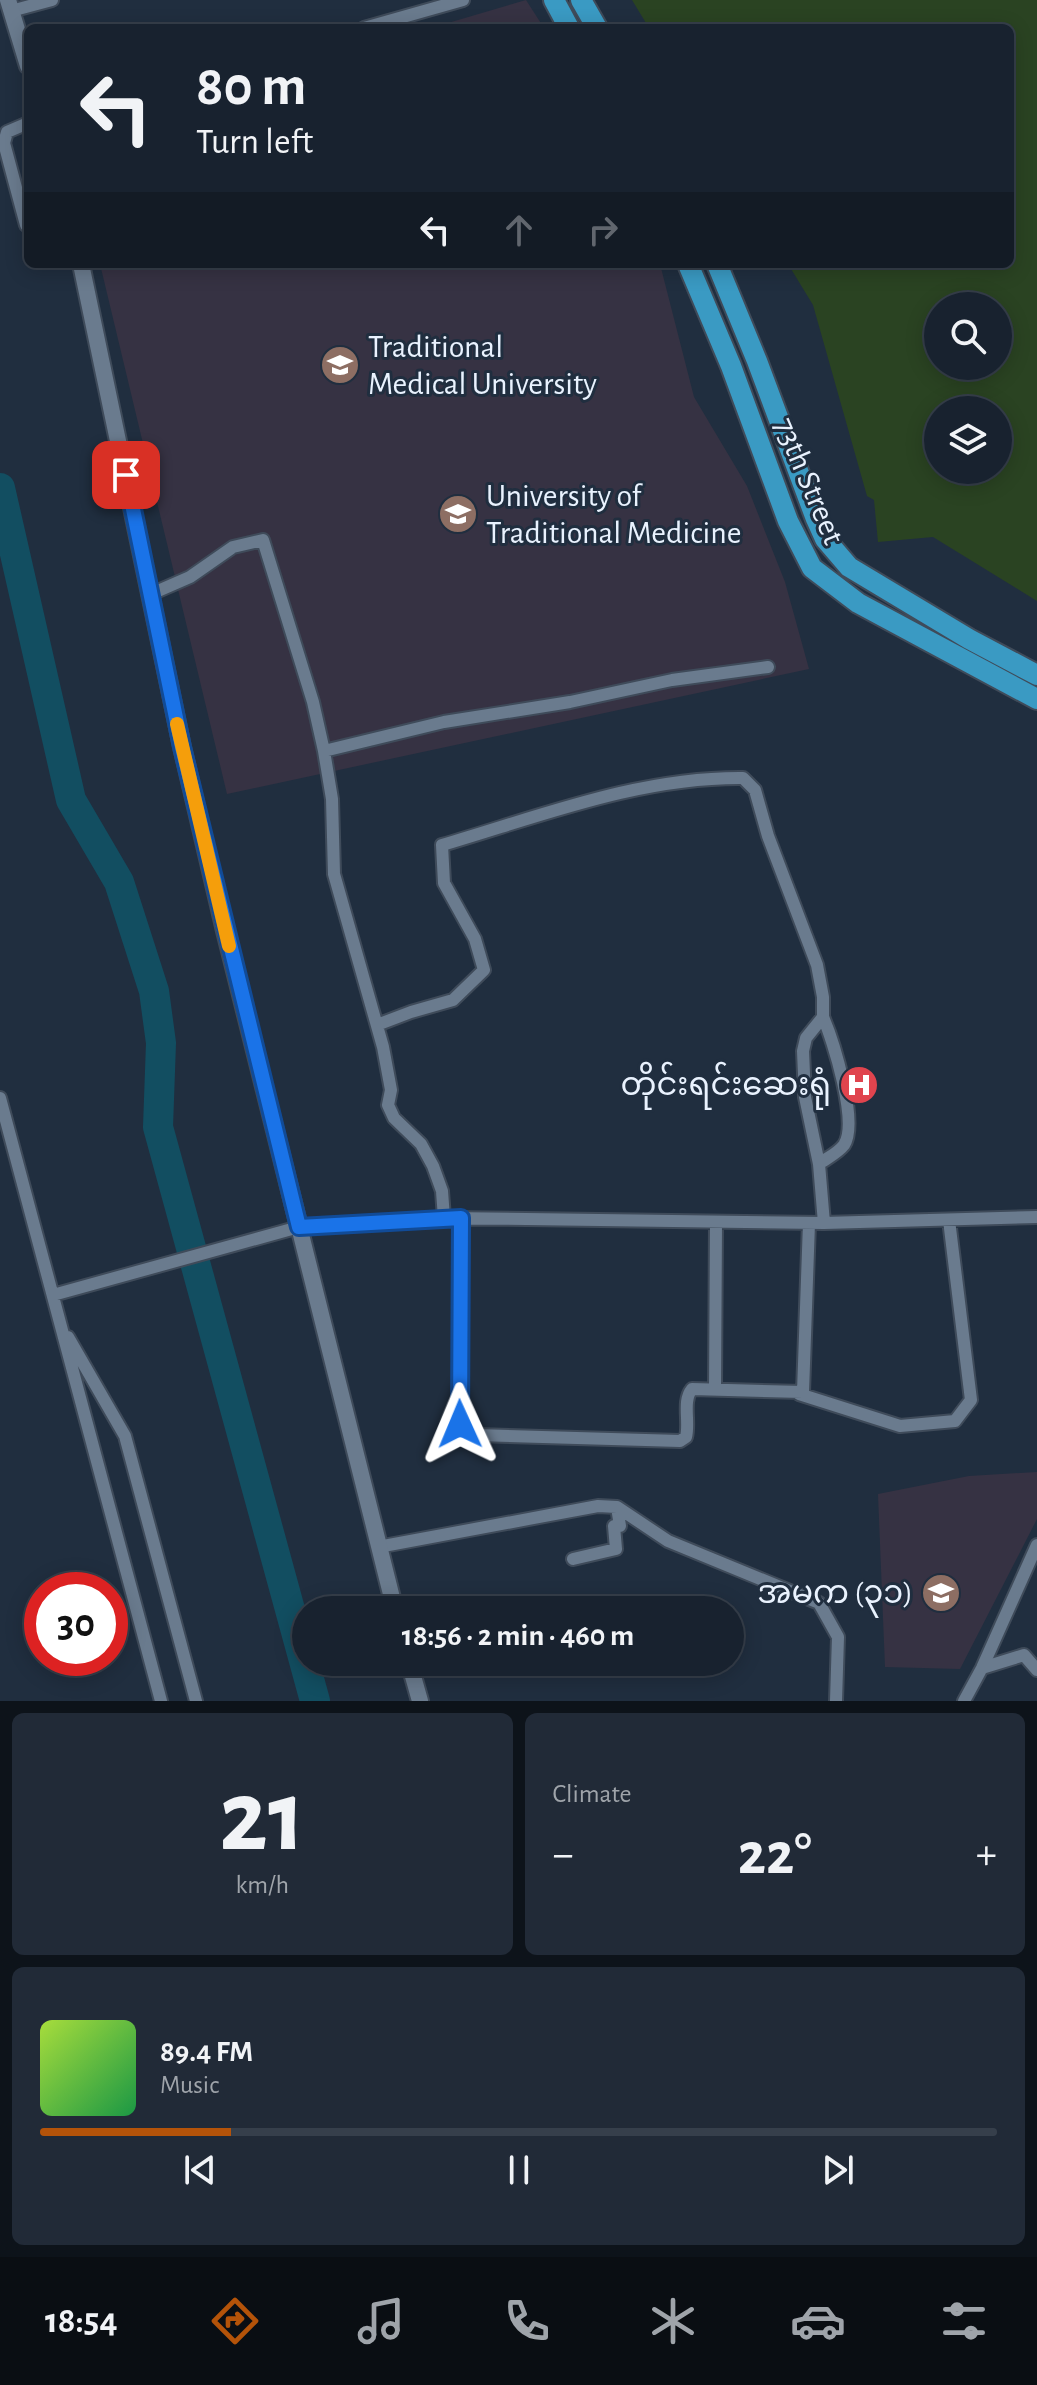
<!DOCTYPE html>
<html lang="en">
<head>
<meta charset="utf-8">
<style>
	body { margin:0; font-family:"Alegreya Sans","Noto Sans Myanmar",sans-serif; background:#212a37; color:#f1f3f6; height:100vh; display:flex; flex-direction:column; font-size:30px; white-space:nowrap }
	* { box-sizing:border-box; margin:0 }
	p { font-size:26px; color:#9fa4aa }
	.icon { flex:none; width:44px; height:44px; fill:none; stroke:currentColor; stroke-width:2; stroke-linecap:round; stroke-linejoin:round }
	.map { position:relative; height:1701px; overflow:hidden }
	.panel { display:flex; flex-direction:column; gap:12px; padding:12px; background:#0d131a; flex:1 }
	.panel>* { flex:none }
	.banner { position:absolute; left:24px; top:24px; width:990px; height:244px; border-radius:12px; box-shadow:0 4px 20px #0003,0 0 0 2px #363f4b; background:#18222f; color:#f1f3f6; overflow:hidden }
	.tools { position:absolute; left:924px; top:292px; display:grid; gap:16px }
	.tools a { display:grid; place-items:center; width:88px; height:88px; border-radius:50%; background:#18222f; box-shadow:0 4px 20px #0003,0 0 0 2px #363f4b; font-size:40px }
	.speed { position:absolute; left:24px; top:1572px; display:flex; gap:16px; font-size:40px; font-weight:700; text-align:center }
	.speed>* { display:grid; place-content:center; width:104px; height:104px; border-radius:50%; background:#18222f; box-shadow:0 4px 20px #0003,0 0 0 2px #363f4b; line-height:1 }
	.speed .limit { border:12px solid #d22; background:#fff; color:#111 }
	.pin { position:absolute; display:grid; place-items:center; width:68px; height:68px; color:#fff; margin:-34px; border-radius:16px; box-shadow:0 4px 12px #0006 }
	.me { position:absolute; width:88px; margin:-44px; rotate:359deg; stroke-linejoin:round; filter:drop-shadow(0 0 6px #0008) }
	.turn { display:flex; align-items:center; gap:28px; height:168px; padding:0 40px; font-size:36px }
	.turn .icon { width:104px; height:104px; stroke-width:2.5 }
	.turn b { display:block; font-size:56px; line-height:68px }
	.lanes { display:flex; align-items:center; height:76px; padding:0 40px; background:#0003; justify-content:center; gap:40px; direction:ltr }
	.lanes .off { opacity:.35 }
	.big { font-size:60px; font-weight:600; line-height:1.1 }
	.panel .widget { flex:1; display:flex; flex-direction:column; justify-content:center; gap:12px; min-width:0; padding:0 28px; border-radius:12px; background:#212a37 }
	.panel .dial { align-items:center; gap:0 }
	.dial b { font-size:104px; line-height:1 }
	.song { display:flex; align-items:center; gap:24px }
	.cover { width:96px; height:96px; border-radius:12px; background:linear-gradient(135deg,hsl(80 70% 55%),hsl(140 70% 35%)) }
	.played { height:8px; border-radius:4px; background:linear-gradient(90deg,#b45309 20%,#363f4b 20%) }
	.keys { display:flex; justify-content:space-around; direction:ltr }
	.heat { display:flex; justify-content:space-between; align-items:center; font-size:44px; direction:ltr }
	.panel .tiles { flex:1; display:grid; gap:12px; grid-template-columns:1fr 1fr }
	.widget:last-child { grid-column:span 2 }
	.trip { position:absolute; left:292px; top:1596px; width:452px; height:80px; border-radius:40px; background:#18222f; box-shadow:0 4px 20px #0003,0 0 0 2px #363f4b; font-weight:600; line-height:80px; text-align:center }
	.tabs { display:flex; height:128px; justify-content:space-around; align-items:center; background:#0a0e13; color:#9fa4aa }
	.tabs .icon { width:56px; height:56px }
	.tabs .on { color:#b45309 }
	.tabs b { font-size:36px; color:#f1f3f6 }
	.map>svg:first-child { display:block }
	.education { fill:#363243 }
	.green { fill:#2a4322; fill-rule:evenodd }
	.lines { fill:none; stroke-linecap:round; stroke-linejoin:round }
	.river { stroke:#124e61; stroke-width:30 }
	.minor-casing { stroke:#3f4b5a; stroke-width:16 }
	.tertiary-casing { stroke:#3f4b5a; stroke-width:20 }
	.primary-casing { stroke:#3f4b5a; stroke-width:24 }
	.minor { stroke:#6a7b8e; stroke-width:12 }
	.tertiary { stroke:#6a7b8e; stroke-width:16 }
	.primary { stroke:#3a9ac3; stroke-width:20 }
	.route-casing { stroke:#114b97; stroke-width:20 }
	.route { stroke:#1a73e8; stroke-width:14 }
	.slow { stroke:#f59e0b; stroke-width:14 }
	.labels { text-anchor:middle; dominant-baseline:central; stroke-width:6; stroke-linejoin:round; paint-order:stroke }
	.poi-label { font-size:32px; fill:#e9f2fe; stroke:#202e3f; text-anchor:start }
	.street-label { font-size:32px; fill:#e9f2fe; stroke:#202e3f }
</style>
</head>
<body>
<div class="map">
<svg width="1037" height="1701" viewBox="0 0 1037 1701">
	<rect width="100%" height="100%" fill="#202e3f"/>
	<path class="education" d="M526 0 544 28H431Z
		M100 264H660L694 397 747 486 785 582 809 669 227 794Z
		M1037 1472V1519L960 1669 885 1667 878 1494 969 1476Z"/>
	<path class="green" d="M632 0H1037V601L933 537 878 542 874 500 867 496 813 305 788 264H1010V28H649ZM938 306H998V366H938ZM998 410V470H938V410Z"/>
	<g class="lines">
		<path class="river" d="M0 488 71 800 119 882 154 991 161 1043 158 1127 315 1701"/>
		<defs>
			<path id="minor" d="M11 11 52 0
				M364 28 463 0
				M26 225 4 143 7 132 28 123
				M151 594 190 577 233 547 263 540 313 702 324 751 332 799 334 874 383 1047 391 1090 388 1105 394 1118 421 1144 433 1166 442 1191 444 1218
				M324 751 444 722 570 702 672 680 768 667
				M377 1025 411 1012 453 1000 484 970 475 939 444 883 442 845C541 816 639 777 743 778L755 790 768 836 817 965 823 997V1017L806 1038 803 1051 805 1097 819 1164 824 1223
				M0 1098 161 1701
				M819 1164C827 1158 838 1153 844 1145 859 1123 833 1040 823 1017
				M461 1218 459 1408C460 1423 461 1430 477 1435L680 1441 686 1437C690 1422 682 1401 692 1389L803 1392 809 1223
				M53 1295 299 1227 444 1218 824 1223 1037 1217
				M68 1337 125 1436 196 1701
				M715 1390 716 1222
				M799 1394 900 1426 955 1421 971 1400 949 1220
				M378 1547 598 1506 617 1507 668 1541 819 1603 838 1637 836 1701
				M573 1559 616 1549 614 1526H620L617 1507
				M982 1668 1024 1655 1037 1670
				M964 1701 982 1668 1037 1545"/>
			<path id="tertiary" d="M8 0 28 66
				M81 264 182 747 225 931 395 1610
				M409 1662 420 1701"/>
			<path id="primary" d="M554 0 569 28
				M581 0 597 28
				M688 264 731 366 788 521 812 568 858 603 1037 699
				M717 264 757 361 816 519 825 539 849 567 969 639 1037 675"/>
		</defs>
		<use href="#minor" class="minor-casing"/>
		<use href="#tertiary" class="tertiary-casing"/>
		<use href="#primary" class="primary-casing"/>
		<use href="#minor" class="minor"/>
		<use href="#tertiary" class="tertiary"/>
		<use href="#primary" class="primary"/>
	</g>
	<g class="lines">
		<defs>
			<path id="route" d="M126 475 182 747 299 1227 461 1218 460 1424"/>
		</defs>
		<use href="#route" class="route-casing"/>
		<use href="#route" class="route"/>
		<path class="slow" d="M177 724 229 946"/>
	</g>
	<defs>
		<symbol id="university-disc" viewBox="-11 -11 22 22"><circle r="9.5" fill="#8d6e63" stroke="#202e3f"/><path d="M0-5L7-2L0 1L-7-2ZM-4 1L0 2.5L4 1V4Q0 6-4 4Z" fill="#fff"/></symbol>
		<symbol id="hospital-disc" viewBox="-11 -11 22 22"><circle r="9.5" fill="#e0444e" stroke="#202e3f"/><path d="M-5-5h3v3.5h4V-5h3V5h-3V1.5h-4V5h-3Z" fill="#fff"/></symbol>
		<symbol id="school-disc" viewBox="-11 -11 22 22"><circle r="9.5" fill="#8d6e63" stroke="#202e3f"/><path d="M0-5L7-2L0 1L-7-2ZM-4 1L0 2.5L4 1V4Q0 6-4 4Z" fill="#fff"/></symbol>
	</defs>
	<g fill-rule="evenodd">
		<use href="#university-disc" x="318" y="343" width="44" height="44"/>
		<use href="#university-disc" x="436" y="492" width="44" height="44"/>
		<use href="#hospital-disc" x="837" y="1063" width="44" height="44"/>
		<use href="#school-disc" x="919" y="1571" width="44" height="44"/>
	</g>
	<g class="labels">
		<g class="poi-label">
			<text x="368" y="347">Traditional<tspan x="368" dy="37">Medical University</tspan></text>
			<text x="486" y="496">University of<tspan x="486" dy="37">Traditional Medicine</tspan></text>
			<text x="831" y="1085" text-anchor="end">တိုင်းရင်းဆေးရုံ</text>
			<text x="913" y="1593" text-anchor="end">အမက (၃၁)</text>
		</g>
		<g class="street-label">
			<text transform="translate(809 481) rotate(67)">73th Street</text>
		</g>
	</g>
</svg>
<div class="tools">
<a><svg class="icon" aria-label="search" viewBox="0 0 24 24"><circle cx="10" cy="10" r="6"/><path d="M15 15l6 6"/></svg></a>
<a><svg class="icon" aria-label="layers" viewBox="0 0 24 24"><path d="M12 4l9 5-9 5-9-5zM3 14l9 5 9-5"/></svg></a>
</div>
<div class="speed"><div class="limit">30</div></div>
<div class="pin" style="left:126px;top:475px;background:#d93025"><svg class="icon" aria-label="arrive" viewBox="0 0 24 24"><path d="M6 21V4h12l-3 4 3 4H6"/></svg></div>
<svg class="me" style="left:460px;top:1424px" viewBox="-20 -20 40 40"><path d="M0-17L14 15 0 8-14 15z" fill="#1a73e8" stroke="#fff" stroke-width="4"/></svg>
<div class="trip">18:56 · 2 min · 460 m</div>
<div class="banner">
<div class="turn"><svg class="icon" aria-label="left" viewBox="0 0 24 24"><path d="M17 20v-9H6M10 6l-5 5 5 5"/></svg><div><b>80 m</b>Turn left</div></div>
<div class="lanes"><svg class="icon" aria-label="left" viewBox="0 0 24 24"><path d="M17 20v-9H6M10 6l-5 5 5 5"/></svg><svg class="icon off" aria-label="ahead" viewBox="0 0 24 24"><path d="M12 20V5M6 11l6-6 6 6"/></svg><svg class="icon off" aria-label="right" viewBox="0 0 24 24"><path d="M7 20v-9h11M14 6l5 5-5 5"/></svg></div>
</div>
</div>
<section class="panel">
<div class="tiles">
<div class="widget dial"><b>21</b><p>km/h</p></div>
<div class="widget"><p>Climate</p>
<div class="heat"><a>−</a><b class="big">22°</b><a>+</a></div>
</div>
<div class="widget">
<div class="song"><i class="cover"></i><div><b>89.4 FM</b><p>Music</p></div></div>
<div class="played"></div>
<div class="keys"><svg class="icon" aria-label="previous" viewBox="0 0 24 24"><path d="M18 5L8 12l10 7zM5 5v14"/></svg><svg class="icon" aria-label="pause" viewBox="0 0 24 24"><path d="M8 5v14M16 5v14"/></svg><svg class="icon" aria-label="next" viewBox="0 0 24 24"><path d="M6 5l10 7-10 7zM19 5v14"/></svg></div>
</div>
</div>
</section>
<nav class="tabs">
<b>18:54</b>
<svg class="icon on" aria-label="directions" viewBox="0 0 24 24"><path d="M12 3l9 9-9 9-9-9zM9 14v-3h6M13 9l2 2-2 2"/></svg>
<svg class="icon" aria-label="music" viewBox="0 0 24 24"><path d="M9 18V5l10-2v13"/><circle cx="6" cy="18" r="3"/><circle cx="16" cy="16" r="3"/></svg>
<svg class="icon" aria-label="phone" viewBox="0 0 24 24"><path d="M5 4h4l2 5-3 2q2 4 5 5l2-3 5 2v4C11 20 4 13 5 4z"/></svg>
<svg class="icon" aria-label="climate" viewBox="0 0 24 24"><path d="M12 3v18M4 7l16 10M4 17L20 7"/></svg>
<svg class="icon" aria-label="car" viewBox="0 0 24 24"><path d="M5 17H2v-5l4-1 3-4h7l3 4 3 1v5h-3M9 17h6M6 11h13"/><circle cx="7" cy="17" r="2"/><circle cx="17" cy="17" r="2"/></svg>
<svg class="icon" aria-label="filters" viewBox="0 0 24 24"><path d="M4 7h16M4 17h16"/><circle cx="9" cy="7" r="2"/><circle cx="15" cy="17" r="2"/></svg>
</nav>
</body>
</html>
